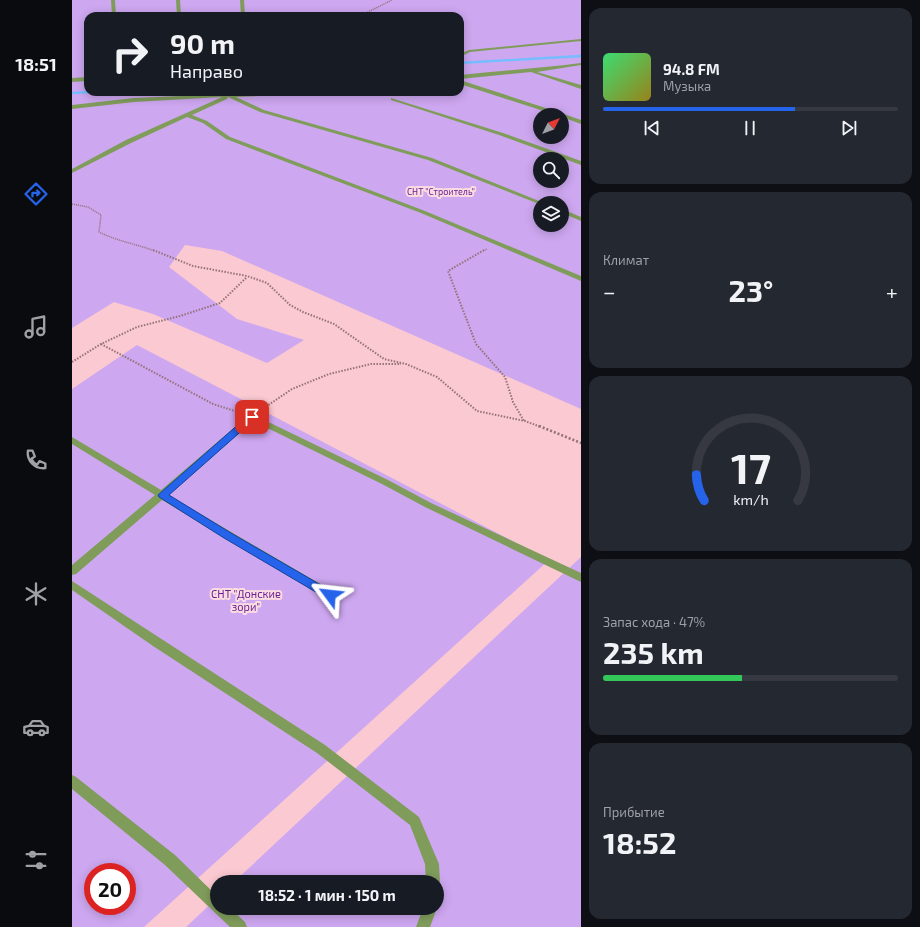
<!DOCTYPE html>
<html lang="ru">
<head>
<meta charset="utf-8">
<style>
	body { margin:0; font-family:"Exo 2",sans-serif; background:#242831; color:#f1f3f6; height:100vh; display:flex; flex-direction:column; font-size:15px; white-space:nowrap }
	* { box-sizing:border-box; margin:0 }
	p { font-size:13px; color:#9ea1a6 }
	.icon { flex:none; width:22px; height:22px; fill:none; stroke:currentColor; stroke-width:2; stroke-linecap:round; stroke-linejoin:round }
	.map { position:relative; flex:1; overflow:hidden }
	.drawer { display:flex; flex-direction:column; gap:8px; padding:8px; background:#0d0f14; width:339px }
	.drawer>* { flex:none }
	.hud { position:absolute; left:12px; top:12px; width:380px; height:84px; border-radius:12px; box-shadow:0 2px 10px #0003; background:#171b24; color:#f1f3f6; overflow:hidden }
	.needle { width:26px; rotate:48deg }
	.buttons { position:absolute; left:461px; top:108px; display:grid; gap:8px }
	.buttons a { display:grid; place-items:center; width:36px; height:36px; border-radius:50%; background:#171b24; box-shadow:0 2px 10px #0003; font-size:20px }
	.speed { position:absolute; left:12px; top:863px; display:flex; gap:8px; font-size:20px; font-weight:700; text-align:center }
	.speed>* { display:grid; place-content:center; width:52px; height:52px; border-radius:50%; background:#171b24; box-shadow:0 2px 10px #0003; line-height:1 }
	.speed .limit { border:6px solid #d22; background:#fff; color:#111 }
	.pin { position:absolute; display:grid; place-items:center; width:34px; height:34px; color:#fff; margin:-17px; border-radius:8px; box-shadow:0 2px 6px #0006 }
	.me { position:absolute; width:44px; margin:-22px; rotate:300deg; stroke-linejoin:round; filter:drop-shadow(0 0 3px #0008) }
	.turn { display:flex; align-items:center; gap:14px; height:84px; padding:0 20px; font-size:18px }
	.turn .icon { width:52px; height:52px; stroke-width:2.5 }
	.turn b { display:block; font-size:28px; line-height:34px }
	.big { font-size:30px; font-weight:700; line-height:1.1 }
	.drawer .widget { flex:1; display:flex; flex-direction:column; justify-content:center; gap:6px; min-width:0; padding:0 14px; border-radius:12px; background:#242831 }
	.drawer .dial { align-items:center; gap:0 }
	.dial svg { height:104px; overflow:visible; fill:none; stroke:#363941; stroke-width:7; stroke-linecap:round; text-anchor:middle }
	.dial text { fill:#f1f3f6; stroke:none }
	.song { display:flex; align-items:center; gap:12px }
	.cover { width:48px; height:48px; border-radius:6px; background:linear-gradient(135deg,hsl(140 70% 55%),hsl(50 70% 35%)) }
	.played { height:4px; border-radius:2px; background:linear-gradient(90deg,#2563eb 65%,#363941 65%) }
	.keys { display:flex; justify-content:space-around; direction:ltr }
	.heat { display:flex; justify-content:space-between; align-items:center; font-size:22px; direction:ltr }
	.charge { height:6px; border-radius:3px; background:linear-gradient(90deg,#34c759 47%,#363941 0) }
	.trip { position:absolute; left:138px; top:875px; width:234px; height:40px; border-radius:20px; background:#171b24; box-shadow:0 2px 10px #0003; font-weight:700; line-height:40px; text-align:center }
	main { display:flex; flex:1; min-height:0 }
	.dock { display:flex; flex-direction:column; width:72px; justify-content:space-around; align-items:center; background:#090b0e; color:#9ea1a6 }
	.dock .icon { width:28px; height:28px }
	.dock .active { color:#2563eb }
	.dock b { font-size:18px; color:#f1f3f6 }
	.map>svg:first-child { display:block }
	.green { fill:#cda7f0; fill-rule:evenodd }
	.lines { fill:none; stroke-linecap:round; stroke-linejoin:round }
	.stream { stroke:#75bdff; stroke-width:2.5 }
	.path-far2 { stroke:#937277; stroke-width:1.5; stroke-dasharray:1 1; stroke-linecap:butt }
	.path-far1 { stroke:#937277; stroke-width:2; stroke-dasharray:1.5 1.5; stroke-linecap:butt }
	.path { stroke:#937277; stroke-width:2.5; stroke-dasharray:2 2; stroke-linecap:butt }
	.lane { fill:#809c5b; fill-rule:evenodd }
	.route { fill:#2563eb; stroke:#184099 }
	.labels { text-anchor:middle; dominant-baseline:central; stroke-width:4; stroke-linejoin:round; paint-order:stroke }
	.far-park-label { font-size:9px; fill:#682196; stroke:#fbdce1 }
	.park-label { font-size:11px; fill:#682196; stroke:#fbdce1 }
</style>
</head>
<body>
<main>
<nav class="dock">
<b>18:51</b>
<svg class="icon active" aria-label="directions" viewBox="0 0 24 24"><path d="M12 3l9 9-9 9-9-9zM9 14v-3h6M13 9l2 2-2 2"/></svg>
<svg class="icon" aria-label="music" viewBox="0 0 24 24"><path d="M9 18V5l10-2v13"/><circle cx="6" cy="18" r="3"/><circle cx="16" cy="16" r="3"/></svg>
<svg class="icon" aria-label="phone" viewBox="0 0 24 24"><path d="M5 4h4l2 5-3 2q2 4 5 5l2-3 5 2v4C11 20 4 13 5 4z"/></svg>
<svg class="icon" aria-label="climate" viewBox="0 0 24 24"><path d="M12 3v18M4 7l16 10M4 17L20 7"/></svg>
<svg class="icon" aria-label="car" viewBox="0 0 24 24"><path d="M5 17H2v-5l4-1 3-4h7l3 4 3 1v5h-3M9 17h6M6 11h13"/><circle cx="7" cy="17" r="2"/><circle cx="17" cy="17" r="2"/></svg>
<svg class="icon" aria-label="filters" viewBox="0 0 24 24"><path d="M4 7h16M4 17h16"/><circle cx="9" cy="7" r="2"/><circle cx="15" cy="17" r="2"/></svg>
</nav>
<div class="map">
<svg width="509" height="927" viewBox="0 0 509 927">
	<rect width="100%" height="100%" fill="#fbc9d1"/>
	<path class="green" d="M0 0H509V409L150 251 113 245 97 267 165 319 232 340 195 363 81 314 42 302 0 328ZM16 16H388V92H16ZM468 115H490V137H468ZM468 159H490V181H468ZM468 203H490V225H468Z
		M65 345 477 560 72 927H0V389ZM21 872H55V906H21Z
		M509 557V927H114L145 898V908H365V882H162Z"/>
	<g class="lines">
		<path class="stream" d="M388 63 509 56
			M0 93 17 92"/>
		<path class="path-far2" d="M290 15 320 0
			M0 204 16 207 29 215 27 232C45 241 64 244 83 251
			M411 251 415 249"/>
		<path class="path-far1" d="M81 250 121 266 175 276 195 283 218 305 231 312 262 324 312 359 334 364 365 377 405 411 453 421 469 427
			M412 250 376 271 404 344 433 377 441 402 452 421
			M29 344 141 404 169 413
			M0 362 29 344 65 327 108 316 148 303 175 277
			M189 410 220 389 257 374 299 364H329"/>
		<path class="path" d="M467 426 509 443"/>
		<path class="lane" d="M39 0H43L44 16H40Z
			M104 0H108L109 16H105Z
			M168 0H172L173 16H169Z
			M509 39V41L398 52 388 57V54L397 50Z
			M509 63V65L465 72 509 85V89L459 72 388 79V75C428 71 469 68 509 63Z
			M16 77V81L0 82V78Z
			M388 80 492 114 509 120V124L490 117V115H484L388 84Z
			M199 92H236L233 94 164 97 192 110 360 158 472 203 467 204 356 160 188 112 156 97 155 99 120 115 135 121 158 137 353 211 509 276V281L349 213 154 139 131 123 115 117 59 143 0 173V169L54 140 150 97 62 102 0 109V105L62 98Z
			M319 98 431 133 509 161V165L427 135 319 100Z
			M490 209 509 217V221L490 213Z
			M180 414 316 480 359 503 509 573V582L353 507 310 484 181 421 96 495 262 592 263 595 262 598 258 599 254 598 90 500 4 574 0 575V565L83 495 0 444V437L89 490 177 415Z
			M0 581 253 745 347 817 367 864 368 882 366 887 365 882H354L353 864 338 825 245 753 81 646 0 590Z
			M0 775 4 777 103 855 145 896V908H158L173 922 175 927H158L93 865 0 789Z
			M351 908H365L358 927H344Z"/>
	</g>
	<path class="route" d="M180 414 184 417 183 419 97 495 159 533 261 592 263 595 261 598 258 599 254 598 152 538 87 497 86 495 177 415Z"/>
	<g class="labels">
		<g class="far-park-label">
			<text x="369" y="191">СНТ "Строитель"</text>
		</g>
		<g class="park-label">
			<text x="174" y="593">СНТ "Донские<tspan x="174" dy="13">зори"</tspan></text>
		</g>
	</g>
</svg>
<div class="buttons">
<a><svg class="needle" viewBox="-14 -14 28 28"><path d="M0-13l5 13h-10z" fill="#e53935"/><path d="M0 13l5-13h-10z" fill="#9ea1a6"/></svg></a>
<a><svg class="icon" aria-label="search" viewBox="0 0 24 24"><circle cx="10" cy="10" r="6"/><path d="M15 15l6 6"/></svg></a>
<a><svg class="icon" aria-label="layers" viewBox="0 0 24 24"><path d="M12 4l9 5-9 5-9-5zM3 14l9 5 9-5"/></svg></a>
</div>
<div class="speed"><div class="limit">20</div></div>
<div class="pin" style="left:180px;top:417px;background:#d93025"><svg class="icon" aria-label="arrive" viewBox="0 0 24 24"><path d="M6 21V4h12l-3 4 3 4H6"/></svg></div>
<svg class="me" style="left:258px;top:595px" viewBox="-20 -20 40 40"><path d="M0-17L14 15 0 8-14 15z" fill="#2563eb" stroke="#fff" stroke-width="4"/></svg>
<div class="trip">18:52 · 1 мин · 150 m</div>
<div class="hud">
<div class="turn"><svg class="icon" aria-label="right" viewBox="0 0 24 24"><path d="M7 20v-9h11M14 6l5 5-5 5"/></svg><div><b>90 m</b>Направо</div></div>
</div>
</div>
<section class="drawer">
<div class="widget">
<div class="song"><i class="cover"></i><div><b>94.8 FM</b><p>Музыка</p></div></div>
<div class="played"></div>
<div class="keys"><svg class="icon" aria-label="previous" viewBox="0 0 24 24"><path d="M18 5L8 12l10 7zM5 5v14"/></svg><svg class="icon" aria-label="pause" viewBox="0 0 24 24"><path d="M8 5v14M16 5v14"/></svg><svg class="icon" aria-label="next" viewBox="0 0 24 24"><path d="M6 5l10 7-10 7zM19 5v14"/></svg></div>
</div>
<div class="widget"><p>Климат</p>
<div class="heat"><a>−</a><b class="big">23°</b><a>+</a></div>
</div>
<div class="widget dial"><svg viewBox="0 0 100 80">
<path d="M14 69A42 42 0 1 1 86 69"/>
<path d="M14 69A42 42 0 0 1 8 49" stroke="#2563eb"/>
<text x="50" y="56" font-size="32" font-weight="700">17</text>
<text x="50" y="72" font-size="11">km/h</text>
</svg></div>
<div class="widget"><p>Запас хода · 47%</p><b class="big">235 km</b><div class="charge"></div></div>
<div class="widget"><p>Прибытие</p><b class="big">18:52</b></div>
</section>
</main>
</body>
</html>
